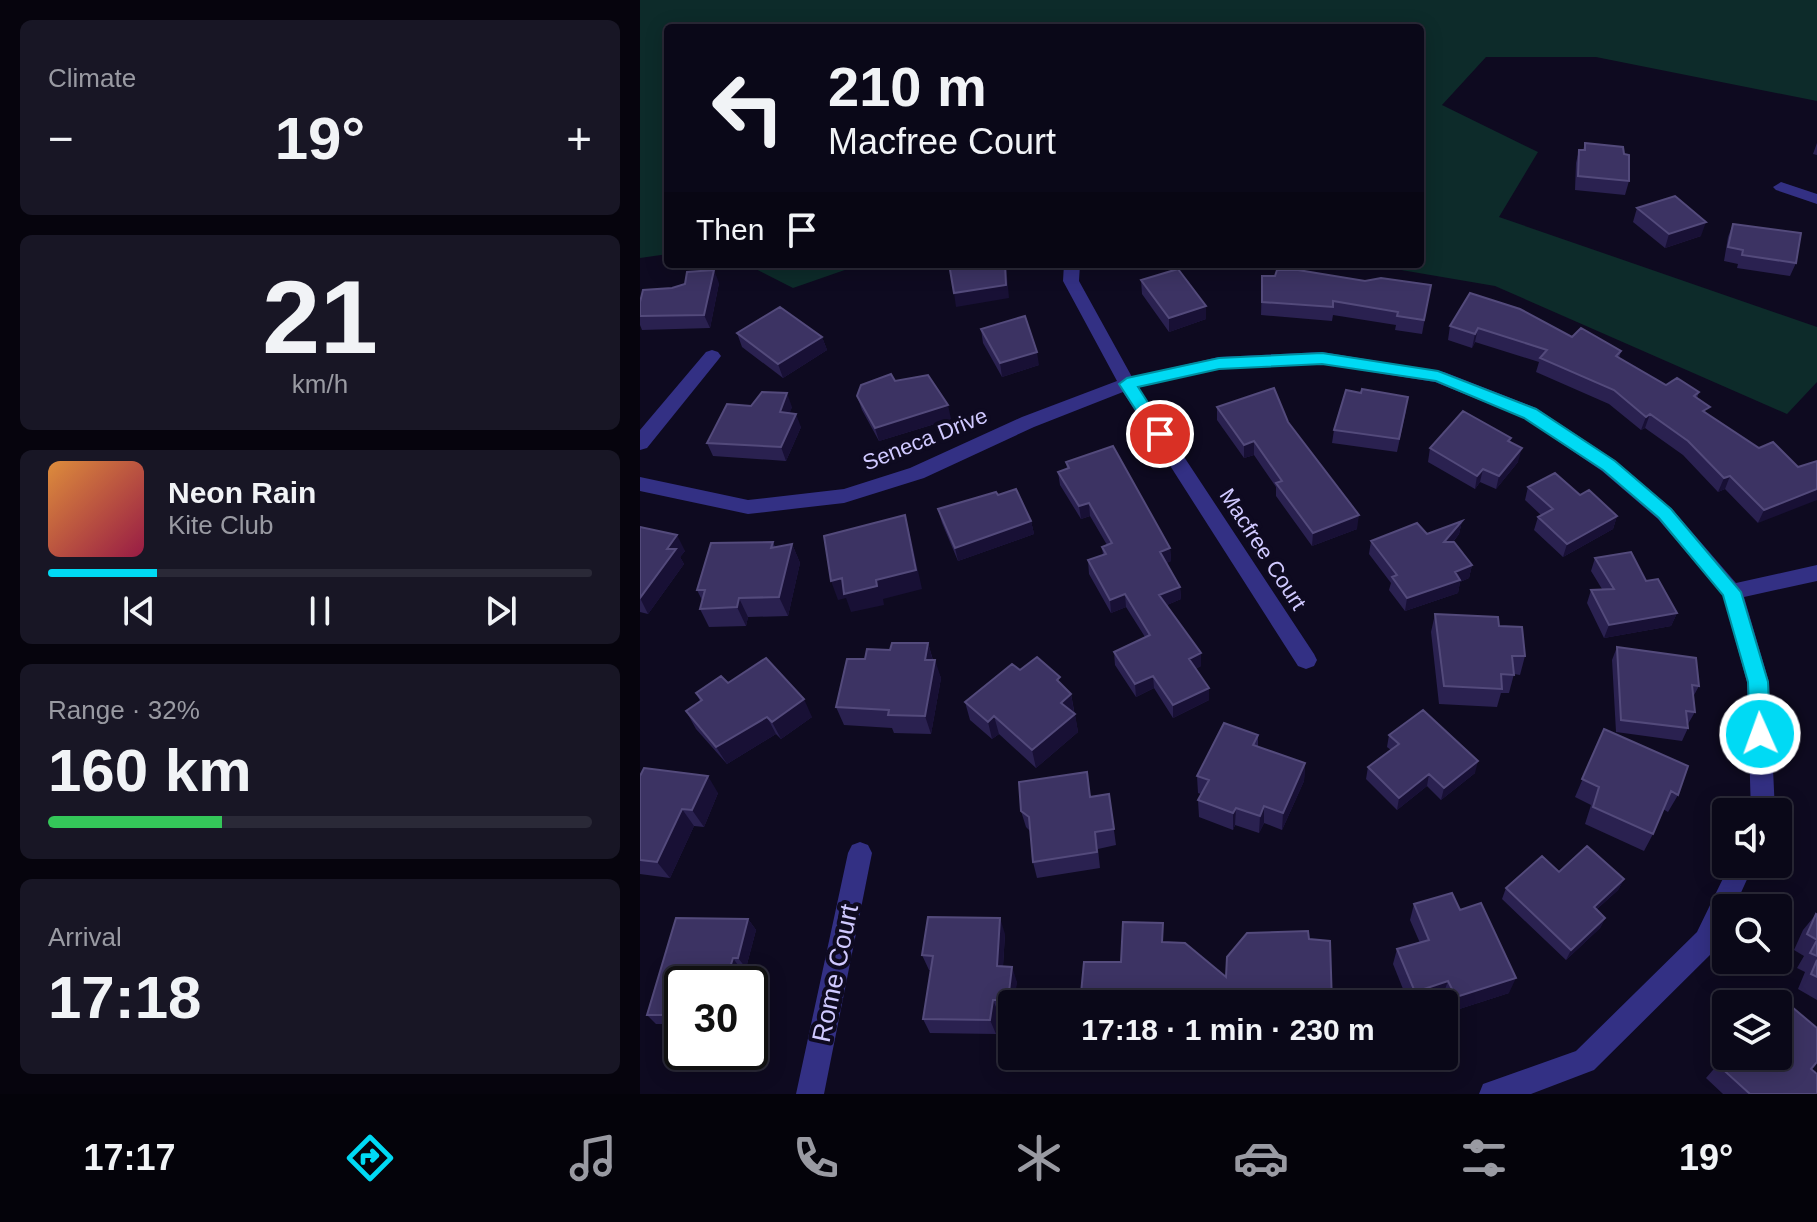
<!DOCTYPE html>
<html lang="en">
<head>
<meta charset="utf-8">
<style>
	body { margin:0; font-family:Helvetica,sans-serif; background:#181625; color:#f1f3f6; height:100vh; display:flex; flex-direction:column; font-size:30px; white-space:nowrap }
	* { box-sizing:border-box; margin:0 }
	p { font-size:26px; color:#999aa2 }
	.icon { flex:none; width:44px; height:44px; fill:none; stroke:currentColor; stroke-width:2; stroke-linecap:round; stroke-linejoin:round }
	.map { position:relative; flex:1; overflow:hidden }
	.details { display:flex; flex-direction:column; gap:20px; padding:20px; background:#06040d; width:640px }
	.details>* { flex:none }
	.top-card { position:absolute; left:24px; top:24px; width:760px; height:244px; border-radius:8px; box-shadow:0 4px 20px #0003,0 0 0 2px #2a2937; background:#0a0818; color:#f1f3f6; overflow:hidden }
	.controls { position:absolute; left:1072px; top:798px; display:grid; gap:16px }
	.controls a { display:grid; place-items:center; width:80px; height:80px; border-radius:8px; background:#0a0818; box-shadow:0 4px 20px #0003,0 0 0 2px #2a2937; font-size:40px }
	.speed { position:absolute; left:24px; top:966px; display:flex; gap:16px; font-size:40px; font-weight:700; text-align:center }
	.speed>* { display:grid; place-content:center; width:104px; height:104px; border-radius:50%; background:#0a0818; box-shadow:0 4px 20px #0003,0 0 0 2px #2a2937; line-height:1 }
	.speed .limit { border:4px solid #111; border-radius:12px; background:#fff; color:#111 }
	.pin { position:absolute; display:grid; place-items:center; width:68px; height:68px; color:#fff; margin:-34px; border:4px solid #fff; border-radius:50%; box-shadow:0 2px 8px #0007 }
	.me { position:absolute; width:88px; margin:-44px; rotate:358deg; stroke-linejoin:round; filter:drop-shadow(0 0 6px #0008) }
	.turn { display:flex; align-items:center; gap:28px; height:168px; padding:0 32px; font-size:36px }
	.turn .icon { width:104px; height:104px; stroke-width:2.5 }
	.turn b { display:block; font-size:56px; line-height:68px }
	.then { display:flex; align-items:center; height:76px; padding:0 32px; background:#0003; gap:16px; font-size:30px }
	.big { font-size:60px; font-weight:700; line-height:1.1 }
	.details .widget { flex:1; display:flex; flex-direction:column; justify-content:center; gap:12px; min-width:0; padding:0 28px; border-radius:12px; background:#181625 }
	.details .dial { align-items:center; gap:0 }
	.dial b { font-size:104px; line-height:1 }
	.song { display:flex; align-items:center; gap:24px }
	.cover { width:96px; height:96px; border-radius:12px; background:linear-gradient(135deg,hsl(30 70% 55%),hsl(340 70% 35%)) }
	.played { height:8px; border-radius:4px; background:linear-gradient(90deg,#00daf4 20%,#2a2937 20%) }
	.keys { display:flex; justify-content:space-around; direction:ltr }
	.heat { display:flex; justify-content:space-between; align-items:center; font-size:44px; direction:ltr }
	.charge { height:12px; border-radius:6px; background:linear-gradient(90deg,#34c759 32%,#2a2937 0) }
	.trip { position:absolute; left:358px; top:990px; width:460px; height:80px; border-radius:8px; background:#0a0818; box-shadow:0 4px 20px #0003,0 0 0 2px #2a2937; font-weight:700; line-height:80px; text-align:center }
	.menu { display:flex; height:128px; justify-content:space-around; align-items:center; background:#04030a; color:#999aa2 }
	.menu .icon { width:56px; height:56px }
	.menu .selected { color:#00daf4 }
	.menu b { font-size:36px; color:#f1f3f6 }
	main { display:flex; flex:1; min-height:0 }
	.map>svg:first-child { display:block }
	.green { fill:#0d2b2a }
	.lines { fill:none; stroke-linecap:round; stroke-linejoin:round }
	.minor { fill:#333084; fill-rule:evenodd }
	.wall { fill:#2a2150 }
	.shaded-wall { fill:#181035 }
	.building { fill:#3c3363; stroke:#534a7b; stroke-width:2 }
	.route { fill:#00daf4; stroke:#008e9f; stroke-width:2 }
	.labels { text-anchor:middle; dominant-baseline:central; stroke-width:8; stroke-linejoin:round; paint-order:stroke }
	.street-label { font-size:22px; fill:#d0c9ff; stroke:#0e0a20 }
	.near-street-label { font-size:26px; fill:#d0c9ff; stroke:#0e0a20 }
</style>
</head>
<body>
<main>
<section class="details">
<div class="widget"><p>Climate</p>
<div class="heat"><a>−</a><b class="big">19°</b><a>+</a></div>
</div>
<div class="widget dial"><b>21</b><p>km/h</p></div>
<div class="widget">
<div class="song"><i class="cover"></i><div><b>Neon Rain</b><p>Kite Club</p></div></div>
<div class="played"></div>
<div class="keys"><svg class="icon" aria-label="previous" viewBox="0 0 24 24"><path d="M18 5L8 12l10 7zM5 5v14"/></svg><svg class="icon" aria-label="pause" viewBox="0 0 24 24"><path d="M8 5v14M16 5v14"/></svg><svg class="icon" aria-label="next" viewBox="0 0 24 24"><path d="M6 5l10 7-10 7zM19 5v14"/></svg></div>
</div>
<div class="widget"><p>Range · 32%</p><b class="big">160 km</b><div class="charge"></div></div>
<div class="widget"><p>Arrival</p><b class="big">17:18</b></div>
</section>
<div class="map">
<svg width="1177" height="1094" viewBox="0 0 1177 1094">
	<rect width="100%" height="100%" fill="#0e0a20"/>
	<path class="green" d="M0 0H1177V101L956 57H846L802 105 898 152 859 217 1177 327V382L1147 414 855 286 726 264H780V28H28V254L0 258Z
		M106 264H222L153 288Z"/>
	<g class="lines">
		<path class="minor" d="M1141 182 1177 194V204L1136 190 1133 187Z
			M424 264H440L439 281 492 377 579 357 682 352 804 372 896 408 976 461 1032 509 1096 583 1177 565V581L1104 597 1129 682 1135 812H1111L1107 682 1083 595 1018 519 962 471 884 418 795 382 682 364 579 369 498 387 674 654 677 660 674 666 666 669 658 666 483 392 394 427 284 478 204 503 108 514 0 491V477L108 500 204 489 270 468 382 417 477 381 423 281Z
			M72 350 78 352 81 356 78 360 7 448 0 450V430L66 352Z
			M220 842 228 845 232 853 184 1094H156L208 853 212 845Z
			M1090 864H1114L1094 908H1086V925L1075 950 954 1070 891 1094H839L843 1084 936 1051 1057 932Z"/>
	</g>
	<path class="wall" d="M945 143 984 154 989 181 985 195 935 190 936 163 939 150H943Z
		M1177 143V155L1173 154Z
		M997 208 1061 236 1025 248 993 222Z
		M1093 224 1156 263 1150 276 1097 268 1098 264 1084 261 1088 237Z
		M622 276 791 285 782 334 755 330 756 325 693 315 692 321 621 315Z
		M501 280 566 319 529 332 502 294Z
		M79 283 70 328 2 330 0 325V302L32 288 45 284Z
		M810 326 932 337 981 351 979 358 1026 385 1059 392 1057 398 1067 414 1119 448 1158 467 1118 523 1085 489 1078 492 1043 455 1005 428 1001 430 969 404 896 372 899 362 835 342 832 348 808 340Z
		M341 329 399 365 362 377 343 343Z
		M97 333 182 337 187 350 143 378 102 347Z
		M255 381 311 419 239 441 222 410 217 396Z
		M721 393 766 410 757 452 692 443 694 430Z
		M111 406 152 407 149 413 161 427 146 461 73 456 67 443Z
		M577 407 648 422 717 529 672 546 636 496V487L614 455 604 458 577 420Z
		M871 438 870 442 878 462 856 489 840 482 835 489 788 462 790 448Z
		M426 462 530 548 531 561 526 563 540 587 541 599 527 605 561 666 555 669 569 688V700L533 718 514 688 496 697 475 665 474 652 505 637 486 607 471 613 449 574 448 560 463 555 462 547 467 545 450 516 441 519 420 485 418 472 427 469Z
		M888 487 940 495 977 516 973 529 923 557 894 530 898 517 901 515 885 500Z
		M358 495 391 521 394 534 318 561 302 523 298 509Z
		M822 521 819 534 813 542 832 565 829 578 820 582 818 593 765 611 749 590 751 583 729 554 731 541 787 534Z
		M0 527 45 551 40 557 44 564 8 614 0 612Z
		M133 542 135 547 152 544 160 563 148 616 108 617 106 626 69 627 60 609 62 600 57 590Z
		M955 558 1006 581 1037 613 1031 626 964 638 947 603 951 590 962 589 951 571Z
		M795 614 859 626 885 656 880 675 874 674 869 693H861L857 707 799 704 791 632Z
		M288 643 293 660 301 678 291 734 254 733 252 728 204 725 196 707 225 659 250 650Z
		M977 647 1059 686 1053 697 1055 712 1048 724V728L1042 741 976 732 972 660Z
		M380 670 421 684 431 694 438 732 396 768 359 734 352 739 330 720 325 702Z
		M88 683 172 717 141 739 136 734 87 764 56 729 46 711 60 701 56 693Z
		M964 729 1038 795 1028 812 1023 809 1013 834 1004 851 945 824 951 805 935 797Z
		M618 735V747L665 763 664 781 642 830 624 823 619 833 595 825 593 830 559 817 558 800 561 794 558 793 557 776Z
		M749 735 835 773 801 800 787 786 757 810 726 779 728 767 751 750 747 747Z
		M0 776 78 793 64 827 54 826 30 878 0 874Z
		M469 794 476 845 458 849 460 868 397 878 393 862 391 832 386 827 381 811Z
		M919 872 984 879 978 890 957 909 965 918 960 928 926 960 862 899 866 888Z
		M774 904 820 910 869 993 810 1012 803 995 776 1004H769L753 964 757 949 780 943 770 920Z
		M1177 913V1000L1158 989 1165 972 1157 968 1164 956 1154 950 1163 930Z
		M36 918 108 919 116 930 106 968H100L96 984H42V1024H16L7 1015Z
		M365 934 363 966 377 982 372 1004V1014H359L356 1034 290 1033 283 1019 291 970H289L282 955Z
		M1086 1055 1171 1069 1177 1094H1083L1066 1078Z"/>
	<path class="shaded-wall" d="M1066 222 1061 236 1025 248 1029 234Z
		M365 264H366L369 298 316 307 314 293Z
		M74 270 79 283 70 328 64 315Z
		M566 306V319L529 332V318Z
		M838 328 835 342 832 348 835 334Z
		M182 337 187 350 143 378 138 364Z
		M397 352 399 365 362 377 360 363Z
		M147 393 152 407 145 426 140 412Z
		M308 405 311 419 239 441 235 428Z
		M156 414 161 427 146 461 141 447Z
		M1010 414 1005 428 1001 430 1006 417Z
		M614 441V455L604 458V445Z
		M882 448 878 462 856 489 859 476Z
		M843 469 840 482 835 489 837 476Z
		M1090 476 1085 489 1078 492 1084 478Z
		M1177 489V500L1118 523 1124 510Z
		M449 503 450 516 441 519 439 506Z
		M265 515 270 534 282 589 243 599 244 605 211 612 206 598 198 600 191 581 202 578 236 580Z
		M719 515 717 529 672 546 673 533Z
		M977 516 973 529 923 557 927 544Z
		M391 521 394 534 318 561 315 548Z
		M822 521 819 534 802 555 804 542Z
		M37 535 45 551 40 557 44 564 8 614 0 598 27 549Z
		M152 544 160 563 148 616 139 597Z
		M530 548 531 561 521 566 520 552Z
		M832 565 829 578 820 582 818 593 765 611 767 598 815 572Z
		M540 587 541 599 520 608 519 595Z
		M485 594 486 607 471 613 470 600Z
		M99 598 108 617 106 626 97 607Z
		M1037 613 1031 626 964 638 969 625Z
		M288 643 293 661 285 660Z
		M561 653V666L549 672V659Z
		M295 660 301 678 291 734 285 716Z
		M513 676 514 688 496 697 495 684Z
		M569 688V700L533 718V705Z
		M431 694 434 712 424 721 421 703Z
		M164 699 172 717 141 739 132 722Z
		M435 714 438 732 396 768 392 750Z
		M354 716 359 734 352 739 348 722Z
		M127 717 136 734 87 764 76 747Z
		M838 761 835 773 801 800 804 788Z
		M665 763 664 781 642 830 643 813Z
		M789 774 787 786 757 810 759 798Z
		M68 776 78 793 64 827 52 810Z
		M624 806V823L619 833 620 816Z
		M596 808 595 825 593 830V813Z
		M42 809 54 826 30 878 17 862Z
		M984 879 978 890 948 917 954 907Z
		M360 918 365 934 362 981 357 966Z
		M965 918 960 928 926 960 931 950Z
		M108 919 116 930 106 968 98 958Z
		M93 958 100 968 96 984H85Z
		M372 967 377 982 374 1004H372V1011L368 1000Z
		M876 978 869 993 810 1012 816 997Z
		M808 981 803 995 776 1004H771L775 992Z
		M353 1000 359 1014 356 1034 350 1020Z"/>
	<path class="building" d="M945 143 983 147 984 154 989 155V181L938 176 939 150H945Z
		M1035 196 1066 222 1029 234 997 208Z
		M1093 224 1161 233 1156 263 1102 255 1103 250 1088 247Z
		M309 264H365L366 285 314 293Z
		M538 269 566 306 529 318 501 280Z
		M74 270 64 315 0 316V302L3 290 32 288 45 284 47 272Z
		M637 270H658L725 281 741 278 791 285 784 320 757 316 758 312 693 301V307L622 302V276H635Z
		M830 293 880 309 932 337 941 328 981 351 976 356 1026 385 1037 378 1059 392 1054 396 1070 407 1063 411 1119 448 1133 442 1158 467 1177 461V489L1124 510 1090 476 1084 478 1048 441 1010 414 1006 417 974 390 900 358 907 350 838 328 835 334 810 326Z
		M140 307 182 337 138 364 97 333Z
		M385 316 397 352 360 363 341 329Z
		M251 374 255 381 288 375 308 405 235 428 217 396 221 385Z
		M634 388 648 422 719 515 673 533 636 483 642 481 614 441 604 445 577 407Z
		M722 389 768 397 759 439 694 430 706 390 721 393Z
		M122 392 147 393 140 412 156 414 141 447 67 443 87 404 111 406Z
		M823 411 871 438 868 441 882 448 859 476 843 469 837 476 790 448Z
		M473 446 530 548 520 552 540 587 519 595 561 653 549 659 569 688 533 705 513 676 495 684 474 652 510 635 485 594 470 600 448 560 466 554 462 547 472 543 449 503 439 506 418 472 429 468 426 462Z
		M915 473 940 495 949 490 977 516 927 544 898 517 913 509 888 487Z
		M376 489 391 521 315 548 298 509 356 492 358 495Z
		M265 515 276 570 236 580 237 586 204 594 202 578 191 581 184 536Z
		M822 521 804 542H814L832 565 815 572 820 580 767 598 752 577 757 575 731 541 777 523 787 534Z
		M0 527 37 535 27 549H36L0 598Z
		M133 542 131 548 152 544 139 597 99 598 97 607 60 609 65 590H57L71 543Z
		M991 552 1006 581 1018 579 1037 613 969 625 951 590 974 589 955 558Z
		M795 614 858 617 859 626 882 627 885 656H872L874 675 861 674 862 689 804 686Z
		M252 643H288L285 660H295L285 716 248 715 249 710 196 707 207 659H225L227 649 250 650Z
		M977 647 1056 658 1059 686 1052 685 1055 712 1046 711 1048 728 981 720Z
		M397 657 420 677 417 680 431 694 421 703 435 714 392 750 354 716 348 722 325 702 372 664 380 670Z
		M126 658 164 699 132 722 127 717 76 747 46 711 62 700 56 693 81 676 88 683Z
		M783 710 838 761 804 788 789 774 759 798 728 767 759 744 749 735Z
		M584 723 618 735 613 745 665 763 643 813 624 806 620 816 596 808 593 813 558 800 569 780 557 776Z
		M964 729 1048 766 1038 795 1031 791 1013 834 953 807 959 787 942 779Z
		M4 768 68 776 52 810 42 809 17 862 0 860V776Z
		M447 772 450 797 469 794 474 829 455 832 457 852 393 862 389 817 381 811 379 782Z
		M947 846 984 879 954 907 965 918 931 950 866 888 902 856 919 872Z
		M812 893 820 910 841 903 876 978 816 997 808 981 775 992 757 949 789 940 774 904Z
		M1176 914 1177 915V956L1170 953 1177 940 1167 934Z
		M288 917 360 918 357 966 372 967 368 1000H353L350 1020 283 1019 293 956 282 955Z
		M36 918 108 919 98 958H93L85 984H42V1015H7Z
		M483 922 523 923 522 942 545 943 586 977 587 957 607 933 668 931 669 939 690 941 692 1004H440L444 962H481Z
		M1177 960V977L1171 974Z
		M1152 1007 1177 1028V1062L1171 1069 1177 1074V1094H1110L1078 1065 1086 1055 1138 1056V1024Z"/>
	<path class="route" d="M682 353 798 371 896 409 975 461 1031 509 1101 592 1128 682 1130 734 1127 740 1120 743 1110 734 1108 682 1083 595 1019 518 963 470 884 418 796 381 682 364 579 369 498 387 528 434 520 440 514 438 479 384 487 378 579 358Z"/>
	<g class="labels">
		<g class="street-label">
			<text transform="translate(285 439) rotate(-22)">Seneca Drive</text>
			<text transform="translate(623 549) rotate(57)">Macfree Court</text>
		</g>
		<g class="near-street-label">
			<text transform="translate(195 973) rotate(-78)">Rome Court</text>
		</g>
	</g>
</svg>
<div class="controls">
<a><svg class="icon" aria-label="sound" viewBox="0 0 24 24"><path d="M4 9h4l5-4v14l-5-4H4zM17 9q2 3 0 6"/></svg></a>
<a><svg class="icon" aria-label="search" viewBox="0 0 24 24"><circle cx="10" cy="10" r="6"/><path d="M15 15l6 6"/></svg></a>
<a><svg class="icon" aria-label="layers" viewBox="0 0 24 24"><path d="M12 4l9 5-9 5-9-5zM3 14l9 5 9-5"/></svg></a>
</div>
<div class="speed"><div class="limit">30</div></div>
<div class="pin" style="left:520px;top:434px;background:#d93025"><svg class="icon" aria-label="arrive" viewBox="0 0 24 24"><path d="M6 21V4h12l-3 4 3 4H6"/></svg></div>
<svg class="me" style="left:1120px;top:734px" viewBox="-20 -20 40 40"><circle r="17" fill="#00daf4" stroke="#fff" stroke-width="3"/><path d="M0-11L8 9 0 5-8 9z" fill="#fff"/></svg>
<div class="trip">17:18 · 1 min · 230 m</div>
<div class="top-card">
<div class="turn"><svg class="icon" aria-label="left" viewBox="0 0 24 24"><path d="M17 20v-9H6M10 6l-5 5 5 5"/></svg><div><b>210 m</b>Macfree Court</div></div>
<div class="then">Then<svg class="icon" aria-label="arrive" viewBox="0 0 24 24"><path d="M6 21V4h12l-3 4 3 4H6"/></svg></div>
</div>
</div>
</main>
<nav class="menu">
<b>17:17</b>
<svg class="icon selected" aria-label="directions" viewBox="0 0 24 24"><path d="M12 3l9 9-9 9-9-9zM9 14v-3h6M13 9l2 2-2 2"/></svg>
<svg class="icon" aria-label="music" viewBox="0 0 24 24"><path d="M9 18V5l10-2v13"/><circle cx="6" cy="18" r="3"/><circle cx="16" cy="16" r="3"/></svg>
<svg class="icon" aria-label="phone" viewBox="0 0 24 24"><path d="M5 4h4l2 5-3 2q2 4 5 5l2-3 5 2v4C11 20 4 13 5 4z"/></svg>
<svg class="icon" aria-label="climate" viewBox="0 0 24 24"><path d="M12 3v18M4 7l16 10M4 17L20 7"/></svg>
<svg class="icon" aria-label="car" viewBox="0 0 24 24"><path d="M5 17H2v-5l4-1 3-4h7l3 4 3 1v5h-3M9 17h6M6 11h13"/><circle cx="7" cy="17" r="2"/><circle cx="17" cy="17" r="2"/></svg>
<svg class="icon" aria-label="filters" viewBox="0 0 24 24"><path d="M4 7h16M4 17h16"/><circle cx="9" cy="7" r="2"/><circle cx="15" cy="17" r="2"/></svg>
<b>19°</b>
</nav>
</body>
</html>
